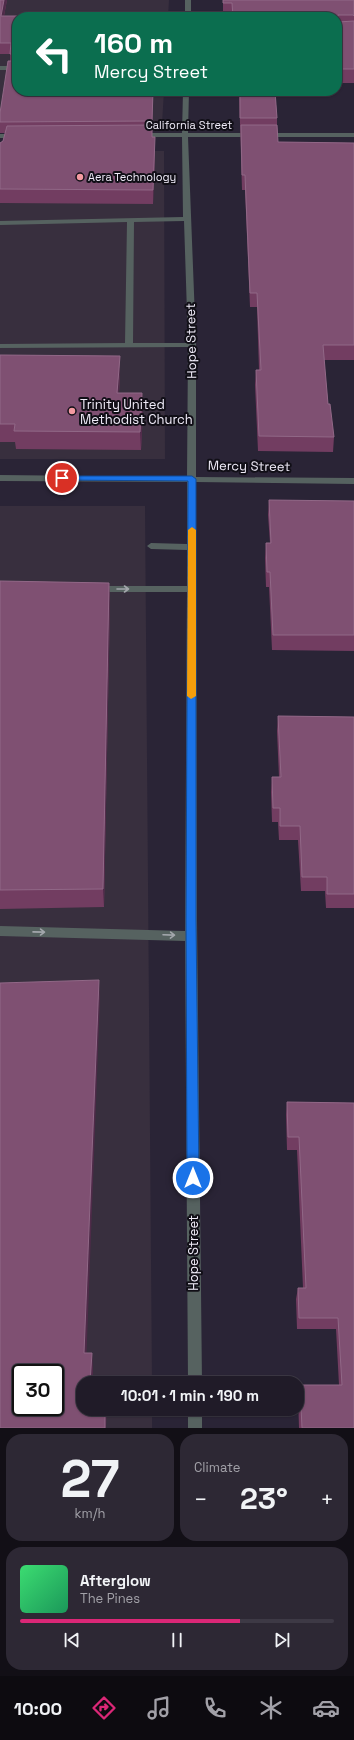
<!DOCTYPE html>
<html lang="en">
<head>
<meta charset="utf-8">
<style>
	body { margin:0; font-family:"Space Grotesk",sans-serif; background:#2d2834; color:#f1f3f6; height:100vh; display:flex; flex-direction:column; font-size:15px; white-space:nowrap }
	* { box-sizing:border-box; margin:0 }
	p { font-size:13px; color:#a2a1a8 }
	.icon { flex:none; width:22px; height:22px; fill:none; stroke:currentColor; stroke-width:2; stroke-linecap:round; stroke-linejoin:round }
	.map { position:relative; height:1428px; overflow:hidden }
	.drawer { display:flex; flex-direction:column; gap:6px; padding:6px; background:#120f16; flex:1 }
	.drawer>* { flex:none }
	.banner { position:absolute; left:12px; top:12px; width:330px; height:84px; border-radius:16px; box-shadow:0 1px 3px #0004,0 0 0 1px #3d3945; background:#0b6e4f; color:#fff; overflow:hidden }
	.speed { position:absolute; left:12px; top:1364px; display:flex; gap:8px; font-size:20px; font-weight:700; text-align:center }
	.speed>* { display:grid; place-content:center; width:52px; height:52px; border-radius:50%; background:#201b28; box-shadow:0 1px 3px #0004,0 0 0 1px #3d3945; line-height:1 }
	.speed .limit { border:2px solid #111; border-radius:6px; background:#fff; color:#111 }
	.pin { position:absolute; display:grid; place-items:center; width:34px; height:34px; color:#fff; margin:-17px; border:2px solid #fff; border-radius:50%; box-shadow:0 1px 4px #0007 }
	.me { position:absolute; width:44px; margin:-22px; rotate:0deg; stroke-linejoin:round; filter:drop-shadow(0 0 3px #0008) }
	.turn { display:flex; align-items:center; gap:14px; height:84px; padding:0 16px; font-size:18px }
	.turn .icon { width:52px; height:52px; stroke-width:2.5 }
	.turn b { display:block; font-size:28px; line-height:34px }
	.big { font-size:30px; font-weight:800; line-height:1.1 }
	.drawer .tile { flex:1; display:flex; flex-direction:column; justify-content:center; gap:6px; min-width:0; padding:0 14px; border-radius:16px; background:#2d2834 }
	.drawer .dial { align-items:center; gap:0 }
	.dial b { font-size:52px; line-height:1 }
	.song { display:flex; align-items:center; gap:12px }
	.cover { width:48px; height:48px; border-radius:6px; background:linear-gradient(135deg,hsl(140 70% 55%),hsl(150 70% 35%)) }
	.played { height:4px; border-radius:2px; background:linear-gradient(90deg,#db2777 70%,#3d3945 70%) }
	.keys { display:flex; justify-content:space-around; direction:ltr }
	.heat { display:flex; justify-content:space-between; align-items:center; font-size:22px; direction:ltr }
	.drawer .tiles { flex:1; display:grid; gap:6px; grid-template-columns:1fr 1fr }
	.tile:last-child { grid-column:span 2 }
	.trip { position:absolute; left:76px; top:1376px; width:228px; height:40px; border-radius:16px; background:#201b28; box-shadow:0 1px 3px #0004,0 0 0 1px #3d3945; font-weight:800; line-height:40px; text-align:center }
	.tab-bar { display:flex; height:64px; justify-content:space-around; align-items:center; background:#0d0b10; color:#a2a1a8 }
	.tab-bar .icon { width:28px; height:28px }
	.tab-bar .current { color:#db2777 }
	.tab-bar b { font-size:18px; color:#f1f3f6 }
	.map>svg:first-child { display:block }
	.commercial { fill:#382f3e; fill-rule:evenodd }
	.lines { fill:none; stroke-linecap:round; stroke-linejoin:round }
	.minor { fill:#566260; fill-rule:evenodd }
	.wall { fill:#723d61 }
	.shaded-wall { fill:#4f2b49 }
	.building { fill:#7f5072; stroke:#916887; fill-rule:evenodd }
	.oneway { stroke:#a3a7ac }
	.route { fill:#1a73e8; stroke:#114b97 }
	.slow { fill:#f59e0b }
	.poi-dot { fill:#f49aa1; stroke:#110f17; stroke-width:1.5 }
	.labels { text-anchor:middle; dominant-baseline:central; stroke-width:4; stroke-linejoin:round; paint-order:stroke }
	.far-street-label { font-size:11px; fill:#f0ecf9; stroke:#110f17 }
	.far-poi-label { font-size:11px; fill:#f0ecf9; stroke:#110f17; text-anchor:start }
	.street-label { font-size:13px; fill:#f0ecf9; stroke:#110f17 }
	.poi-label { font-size:13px; fill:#f0ecf9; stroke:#110f17; text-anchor:start }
</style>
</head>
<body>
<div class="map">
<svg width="354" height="1428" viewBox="0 0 354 1428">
	<rect width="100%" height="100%" fill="#2a2436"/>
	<path class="commercial" d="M0 0H169L168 17H17V91H164L162 124 0 120Z
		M0 151H164L165 459H0Z
		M0 506H145L152 1383H83V1409H152V1428H0ZM21 1373H55V1407H21Z"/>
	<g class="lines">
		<path class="minor" d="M185 0H191V17H185Z
			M0 66H17V70H0Z
			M183 91H189L188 133H354V137H188L196 345V477L354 478V484L196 482 197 920 202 1383H188L185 941 0 936V926L185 931 187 592H96L91 589 96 586H187V550L151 549 147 546 151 543 187 544V482L0 481V475L187 477 188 347 0 348V344L125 343 127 222 0 225V221L183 217 182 137H140L137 135 140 133H182ZM184 221 188 343H133L134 222Z
			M0 134H18L21 136 18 138H0Z
			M188 1409H202V1428H188Z"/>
	</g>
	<path class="wall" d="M0 0H7L4 16 17 17V91L153 97 152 137 155 151 153 204 0 203V143L3 141 5 133H0V113L10 61V54H0Z
		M223 0H354V83H337V17L223 16Z
		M239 91H275L277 118V125L278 142 354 143V360H324L328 404 334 437 333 452 258 451 255 385 256 370H259L257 307H250L245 190H242Z
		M0 355 120 356V374L119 393H142L143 411 141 450 16 449 15 442H0Z
		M269 500 354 501V651L272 650 269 587H266L265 558 266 543H270L268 515Z
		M0 581 109 583 110 602 104 907 0 909Z
		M278 716 354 717V908H326L325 891H301L298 840H279L278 822H272L271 792 272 777H279L277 731Z
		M287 1102 354 1103V1428H299L298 1395 300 1385H339L336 1329H297L296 1299 298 1288H303L297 1150H287L286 1115Z"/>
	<path class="shaded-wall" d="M4 0H7L2 26 1 16Z
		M153 91V97L152 132V121Z
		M155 137V151L153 204V190Z
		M120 356V374L118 411 117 393Z
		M142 393 143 411 141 450 140 432Z
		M109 583 110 602 104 907 103 889Z
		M99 980 100 998 86 1367 84 1353Z
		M92 1353 93 1367V1383H90Z
		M105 1409H107L106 1428H105Z"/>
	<path class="building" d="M0 0H4L1 16H25V17H17V54H10L11 43H0Z
		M223 0H354V16L353 15H338L337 19V17H233L232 3H223Z
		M337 21 338 22 354 21V69H337Z
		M17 60V91H46V92H120V91H153L152 121 0 122V113L8 61H16Z
		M240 91H275L277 118H240Z
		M152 125V137H155L153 190 0 189V143L3 141 7 126Z
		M241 125H277L278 142 354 143V345H323L328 404H330L334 437 259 436 256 370H261L257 293H250L245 175H242Z
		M0 355 120 356 117 393H142L140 432 14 431 15 424H0Z
		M269 500 354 501V635H273L270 572H267L266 543H271Z
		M0 581 109 583 103 889 0 890Z
		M278 716 354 717V894H327V877H302L300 826H280V808H273L272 777H281Z
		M99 980 84 1353H92L90 1383H83V1409H105V1428H0V983ZM21 1373H55V1407H21Z
		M287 1102 354 1103V1428H302L300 1385H342L338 1318H299L298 1288H306L299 1137H288Z"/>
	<defs><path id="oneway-shaft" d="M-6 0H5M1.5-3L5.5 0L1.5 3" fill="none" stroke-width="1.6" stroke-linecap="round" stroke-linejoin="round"/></defs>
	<g class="oneway">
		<use href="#oneway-shaft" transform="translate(123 589)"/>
		<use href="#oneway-shaft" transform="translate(39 932) rotate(1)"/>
		<use href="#oneway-shaft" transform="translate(169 935) rotate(2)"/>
	</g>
	<path class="route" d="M62 476H192L196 479V920L199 1178 197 1182 193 1184 189 1182 187 1178 186 920 188 481 59 480 58 478Z"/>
	<path class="slow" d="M192 527 196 530V696L191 699 187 696 188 530Z"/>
	<g class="poi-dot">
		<circle cx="80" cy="177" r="4"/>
		<circle cx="72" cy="411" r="4"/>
	</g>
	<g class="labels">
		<g class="far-street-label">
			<text x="189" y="125">California Street</text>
		</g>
		<g class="far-poi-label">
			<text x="88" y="177">Aera Technology</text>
		</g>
		<g class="street-label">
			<text transform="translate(191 341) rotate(-91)">Hope Street</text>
			<text transform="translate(249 466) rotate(1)">Mercy Street</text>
			<text transform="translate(193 1253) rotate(-90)">Hope Street</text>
		</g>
		<g class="poi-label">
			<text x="80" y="404">Trinity United<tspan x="80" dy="15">Methodist Church</tspan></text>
		</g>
	</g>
</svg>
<div class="speed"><div class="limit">30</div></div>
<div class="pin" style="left:62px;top:478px;background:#d93025"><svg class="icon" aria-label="arrive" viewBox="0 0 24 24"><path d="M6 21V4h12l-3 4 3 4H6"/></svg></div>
<svg class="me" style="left:193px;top:1178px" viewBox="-20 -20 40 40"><circle r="17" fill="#1a73e8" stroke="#fff" stroke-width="3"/><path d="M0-11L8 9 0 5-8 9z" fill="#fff"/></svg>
<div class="trip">10:01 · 1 min · 190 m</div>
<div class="banner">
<div class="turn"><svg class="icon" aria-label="left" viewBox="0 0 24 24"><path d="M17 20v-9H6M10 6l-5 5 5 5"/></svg><div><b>160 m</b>Mercy Street</div></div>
</div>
</div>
<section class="drawer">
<div class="tiles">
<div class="tile dial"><b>27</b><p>km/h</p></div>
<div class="tile"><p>Climate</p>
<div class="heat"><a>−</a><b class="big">23°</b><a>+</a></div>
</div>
<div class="tile">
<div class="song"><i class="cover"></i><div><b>Afterglow</b><p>The Pines</p></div></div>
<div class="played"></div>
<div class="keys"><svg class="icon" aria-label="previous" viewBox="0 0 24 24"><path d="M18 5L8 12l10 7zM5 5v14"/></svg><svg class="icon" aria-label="pause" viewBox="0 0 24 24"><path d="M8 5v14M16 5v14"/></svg><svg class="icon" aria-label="next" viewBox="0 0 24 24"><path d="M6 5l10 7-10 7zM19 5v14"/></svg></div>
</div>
</div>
</section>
<nav class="tab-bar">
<b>10:00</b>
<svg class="icon current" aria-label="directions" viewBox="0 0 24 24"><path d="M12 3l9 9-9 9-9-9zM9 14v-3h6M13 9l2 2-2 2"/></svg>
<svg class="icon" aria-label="music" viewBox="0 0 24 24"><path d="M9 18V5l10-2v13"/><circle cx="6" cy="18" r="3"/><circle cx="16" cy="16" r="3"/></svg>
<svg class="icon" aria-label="phone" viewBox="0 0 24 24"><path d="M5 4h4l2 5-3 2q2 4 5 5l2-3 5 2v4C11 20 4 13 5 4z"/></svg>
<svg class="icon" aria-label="climate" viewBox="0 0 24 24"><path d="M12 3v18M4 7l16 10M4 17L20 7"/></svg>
<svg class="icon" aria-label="car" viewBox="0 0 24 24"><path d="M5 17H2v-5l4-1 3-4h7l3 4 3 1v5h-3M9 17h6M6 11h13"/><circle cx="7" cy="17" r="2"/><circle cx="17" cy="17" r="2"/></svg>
</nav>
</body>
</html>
